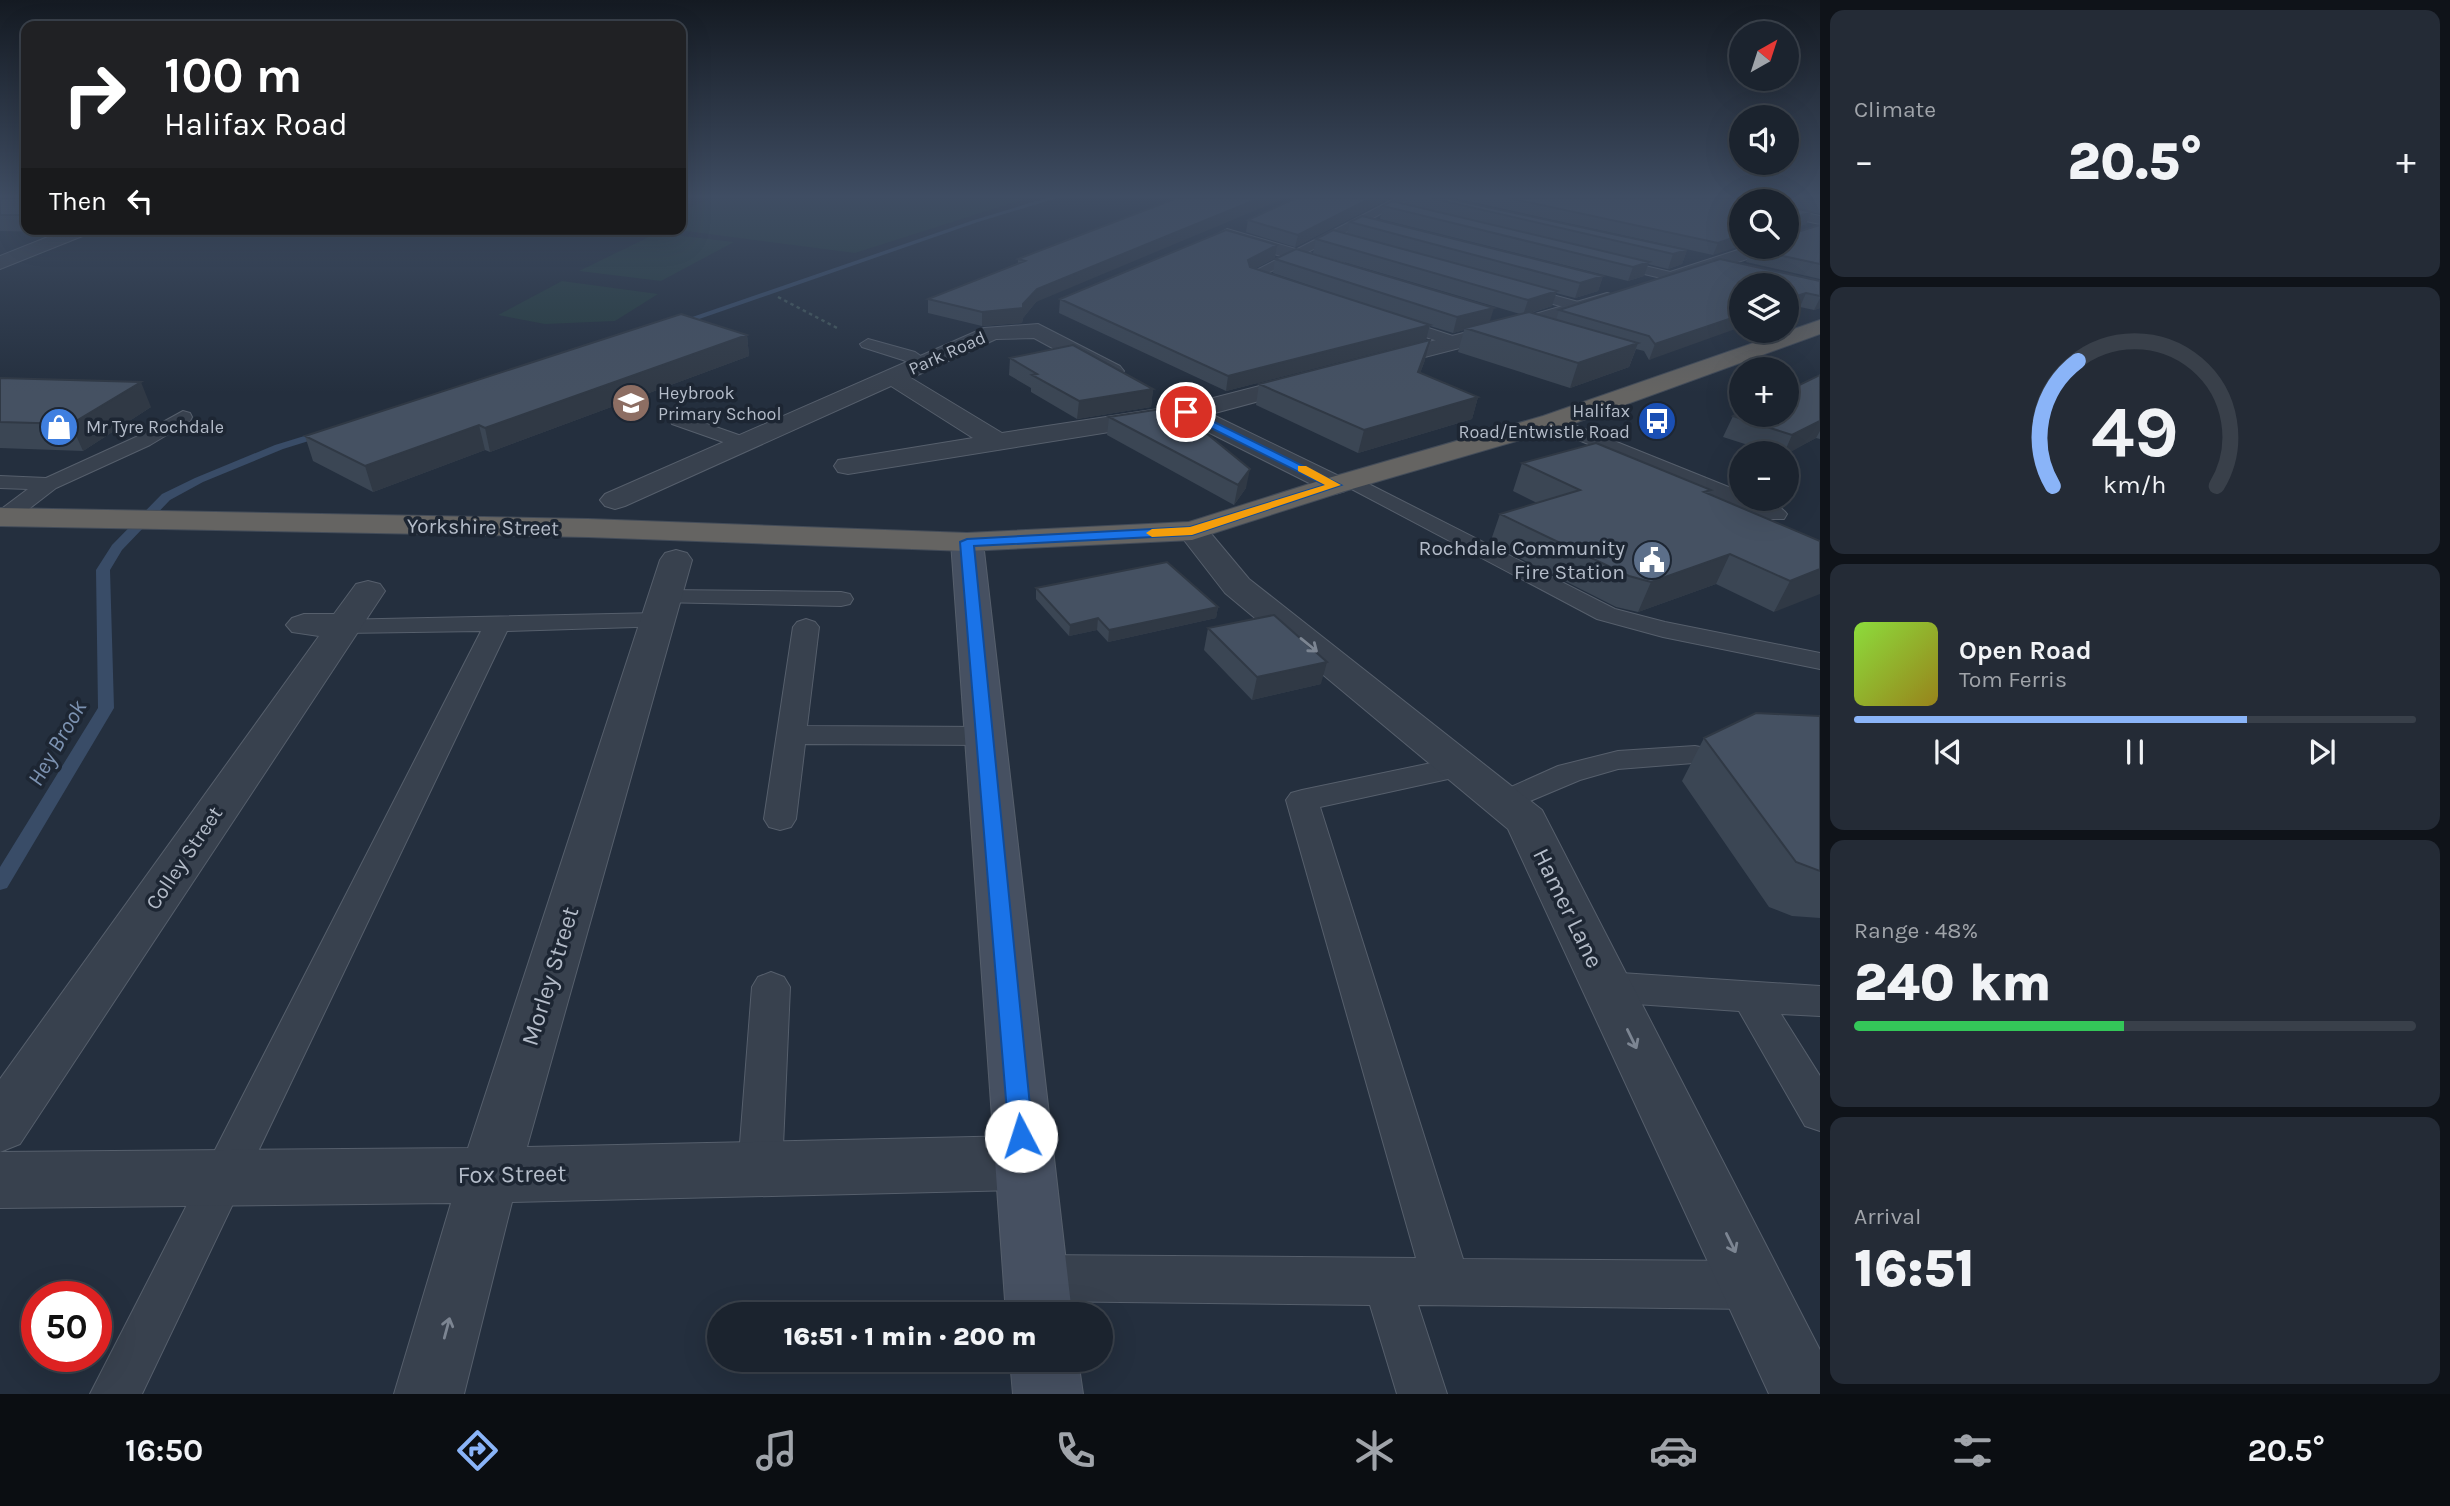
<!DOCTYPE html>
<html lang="en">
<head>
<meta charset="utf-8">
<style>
	body { margin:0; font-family:Karla,sans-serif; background:#242b36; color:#f1f3f6; height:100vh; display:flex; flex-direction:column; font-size:26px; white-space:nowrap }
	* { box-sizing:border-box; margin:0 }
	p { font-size:23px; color:#a0a4aa }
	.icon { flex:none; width:38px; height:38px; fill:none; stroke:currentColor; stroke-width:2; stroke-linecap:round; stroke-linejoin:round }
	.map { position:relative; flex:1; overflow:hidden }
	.panel { display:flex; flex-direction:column; gap:10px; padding:10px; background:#0f1319; width:630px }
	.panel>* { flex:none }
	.guide { position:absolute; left:21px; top:21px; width:665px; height:214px; border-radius:14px; box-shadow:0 7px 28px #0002,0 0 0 2px #39404a; background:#202124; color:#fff; overflow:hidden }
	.needle { width:46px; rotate:39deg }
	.tools { position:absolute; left:1729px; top:21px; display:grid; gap:14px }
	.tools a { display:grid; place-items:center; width:70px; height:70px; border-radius:50%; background:#1b232e; box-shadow:0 7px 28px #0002,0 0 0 2px #39404a; font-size:35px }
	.speed { position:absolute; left:21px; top:1281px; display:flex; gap:14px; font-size:35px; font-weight:700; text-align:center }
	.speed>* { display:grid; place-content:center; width:91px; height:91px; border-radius:50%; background:#1b232e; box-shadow:0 7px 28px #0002,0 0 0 2px #39404a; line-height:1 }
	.speed .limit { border:10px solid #d22; background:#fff; color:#111 }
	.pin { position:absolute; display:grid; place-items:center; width:60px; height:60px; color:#fff; margin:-30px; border:4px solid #fff; border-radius:50%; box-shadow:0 2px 7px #0007 }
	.me { position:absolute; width:77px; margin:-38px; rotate:355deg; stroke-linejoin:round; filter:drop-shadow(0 0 5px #0008) }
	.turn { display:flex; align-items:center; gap:24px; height:147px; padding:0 28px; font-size:32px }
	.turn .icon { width:91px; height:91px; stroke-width:2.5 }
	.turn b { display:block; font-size:49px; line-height:60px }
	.then { display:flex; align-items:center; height:66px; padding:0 28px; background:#0003; gap:14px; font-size:26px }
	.big { font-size:52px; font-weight:800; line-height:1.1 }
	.panel .widget { flex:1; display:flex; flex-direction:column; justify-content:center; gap:10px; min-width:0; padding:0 24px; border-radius:14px; background:#242b36 }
	.panel .dial { align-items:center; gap:0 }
	.dial svg { height:182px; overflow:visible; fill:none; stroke:#39404a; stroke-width:7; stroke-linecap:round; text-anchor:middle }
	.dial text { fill:#f1f3f6; stroke:none }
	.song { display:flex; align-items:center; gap:21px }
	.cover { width:84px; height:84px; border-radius:10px; background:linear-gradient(135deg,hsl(90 70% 55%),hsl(50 70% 35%)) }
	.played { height:7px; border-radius:4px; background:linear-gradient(90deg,#8ab4f8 70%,#39404a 70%) }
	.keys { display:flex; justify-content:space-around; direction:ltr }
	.heat { display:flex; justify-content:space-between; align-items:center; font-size:38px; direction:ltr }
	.charge { height:10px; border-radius:5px; background:linear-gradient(90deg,#34c759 48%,#39404a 0) }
	.trip { position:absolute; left:707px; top:1302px; width:406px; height:70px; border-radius:35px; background:#1b232e; box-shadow:0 7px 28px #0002,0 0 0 2px #39404a; font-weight:800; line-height:70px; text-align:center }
	.tab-bar { display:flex; height:112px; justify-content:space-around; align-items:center; background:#0b0e12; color:#a0a4aa }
	.tab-bar .icon { width:49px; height:49px }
	.tab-bar .active { color:#8ab4f8 }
	.tab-bar b { font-size:32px; color:#f1f3f6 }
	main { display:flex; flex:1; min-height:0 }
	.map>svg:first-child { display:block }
	.green { fill:#263c3f }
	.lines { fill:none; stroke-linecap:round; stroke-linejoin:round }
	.stream { fill:#394c67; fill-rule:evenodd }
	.service-casing { stroke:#565f6c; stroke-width:2 }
	.minor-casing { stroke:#565f6c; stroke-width:2 }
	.secondary-casing { stroke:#565f6c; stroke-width:2 }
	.trunk-casing { stroke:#434c59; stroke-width:2 }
	.path { stroke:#44595c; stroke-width:2.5; stroke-dasharray:3.5 3.5; stroke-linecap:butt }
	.service { fill:#38414e; fill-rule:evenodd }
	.minor { fill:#38414e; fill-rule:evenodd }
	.secondary { fill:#465061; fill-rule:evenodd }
	.trunk { fill:#656462; fill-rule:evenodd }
	.wall { fill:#3b4654 }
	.shaded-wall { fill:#303945 }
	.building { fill:#455162; stroke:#303945; stroke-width:2 }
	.oneway { stroke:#7c8592 }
	.route { fill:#1a73e8; stroke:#114b97; stroke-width:2 }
	.slow { fill:#f59e0b }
	.labels { text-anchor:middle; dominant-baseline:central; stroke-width:7; stroke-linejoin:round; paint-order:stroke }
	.far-street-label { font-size:18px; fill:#b4bcc9; stroke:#1d2633 }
	.far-poi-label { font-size:18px; fill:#b4bcc9; stroke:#1d2633; text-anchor:start }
	.street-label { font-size:21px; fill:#b4bcc9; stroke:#1d2633 }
	.poi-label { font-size:21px; fill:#b4bcc9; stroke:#1d2633; text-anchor:end }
	.water-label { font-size:23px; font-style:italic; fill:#7c92b1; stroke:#1d2633 }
	.near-street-label { font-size:24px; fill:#b4bcc9; stroke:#1d2633 }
</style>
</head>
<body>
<main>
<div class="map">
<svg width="1820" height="1394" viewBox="0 0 1820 1394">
	<rect width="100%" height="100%" fill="#242f3e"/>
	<path class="green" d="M713 198H1027L855 253 670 229H681V210Z
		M657 233 734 242 661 281 579 271Z
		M562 281 658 294 615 321 545 324 498 315Z"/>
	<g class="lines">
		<path class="stream" d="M1047 198H1057L978 222 679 326 672 324 974 220Z
			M324 430 328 431V435L283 449 203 482 170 500 122 550 110 570 114 708 7 888 0 890V867L98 708 96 570 112 545 162 494 195 478 275 445Z"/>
		<defs>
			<path id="service" d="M1396 198H1411L1266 274 1287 284 1285 287H1275L1247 275Z
				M1787 209 1820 216V224L1787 217Z
				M1611 258 1679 274 1681 277 1674 281 1606 265 1604 262Z
				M1516 285 1586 304 1589 307 1581 312 1511 292 1509 289Z
				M1392 316 1462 339 1464 342 1456 347 1386 324 1384 321Z
				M868 339 915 352 932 364 923 369 903 360 862 347 860 344Z
				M183 411 190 413 192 417 190 421 150 445 56 488 12 522 0 523V510L28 489 0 488V476L46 478 136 437Z
				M679 414 750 439 753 443 743 449 672 424 670 420Z
				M1552 416 1741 492V499C1756 499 1777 501 1787 514L1784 519H1768L1545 426 1543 422Z
				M1351 475 1615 609 1665 622 1820 653V669L1663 637 1597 619 1344 485 1341 481 1344 477Z
				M666 590 841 592 850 594 853 599 850 604 841 606 657 602 654 597 657 592Z
				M658 613 667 616 671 621 667 626 507 631 142 1394H90L481 631 344 633 335 630 331 625 335 620Z
				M806 619 815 622 819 627 807 726 985 727 995 730 1000 736 995 742 985 745 805 744 796 819 791 827 780 830 769 827 764 819 793 627 797 622Z
				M1695 746 1706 748 1710 755 1706 762 1618 769 1580 780 1504 812 1493 809 1488 802 1493 795 1558 766 1618 751Z
				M1460 757 1471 760 1475 767 1471 774 1320 807 1463 1259 1752 1261 1769 1268 1776 1285 1769 1302 1752 1309 1418 1305 1447 1394H1397L1370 1305 1036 1301 1019 1294 1012 1278 1019 1262 1036 1255 1416 1258 1286 800 1291 793 1302 790Z
				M771 972 784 977 790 987 782 1169 775 1183 760 1189 745 1183 738 1169 752 987 758 977Z
				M1606 972 1820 986V1016L1781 1014 1820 1076V1131L1805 1126 1739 1011 1606 1002 1593 997 1587 987 1593 977Z"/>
			<path id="minor" d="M68 229H93L90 233 0 269V256Z
				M1227 229 1344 263 1347 267 1337 273 1221 238 1218 234Z
				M1747 247H1774L1771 251 1684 280 1677 282 1667 276 1670 272Z
				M1607 293 1614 295 1617 299 1614 303 1534 329 1378 369 1370 367 1366 362 1370 357 1518 319Z
				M1038 324 1120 366 1124 371 1120 376H1104L1034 338 996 339 911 378 1002 433 1165 408 1168 402 1177 399 1190 404 1310 373 1319 375 1322 380 1319 385 1211 414 1345 479 1349 485 1345 491 1335 494 1325 491 1184 420 848 474 838 472 834 466 838 460 973 438 891 386 625 506 615 509 605 506 600 500 605 494 984 328Z
				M1192 522 1203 524 1249 579 1542 810 1820 1350V1394H1769L1508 829 1225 593 1177 531 1181 524Z
				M676 550 687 553 692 560 527 1147 1023 1136 1044 1144 1053 1163 1044 1182 1023 1190 512 1202 464 1394H394L451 1203 0 1208V1152L468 1148 660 560 665 553Z
				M368 581 380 584 385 591 20 1144 0 1152V1079L319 636 292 632 286 625 292 618 304 614H334L356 584Z"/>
			<path id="secondary" d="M967 533 978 535 983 542 1072 1314H1006L951 542 956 535Z
				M1010 1360H1078L1083 1394H1013Z"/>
			<path id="trunk" d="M1820 320V334L1561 428 1345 491 1192 540 967 551 588 537 0 526V508L588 519 967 533 1189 522 1325 479 1543 416Z"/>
		</defs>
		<use href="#service" class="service-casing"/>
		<use href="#minor" class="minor-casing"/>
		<use href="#secondary" class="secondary-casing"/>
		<use href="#trunk" class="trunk-casing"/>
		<path class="path" d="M778 297 839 329"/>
		<use href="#service" class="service"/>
		<use href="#minor" class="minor"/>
		<use href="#secondary" class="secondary"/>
		<use href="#trunk" class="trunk"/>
	</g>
	<path class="wall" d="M0 198H26V229H54L47 232 0 231Z
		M1177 198 1036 302 1023 318 1022 323 982 326 928 313V299L1018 263V259Z
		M1390 198 1295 247 1246 232 1248 220Z
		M1406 198H1445L1687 250 1682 264 1668 269 1648 264 1644 276 1628 281 1380 219 1383 206 1405 204Z
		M1454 198H1820V214L1811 212 1806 224 1791 229V234L1820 225V279L1746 262 1751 249 1787 247V201L1713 255Z
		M1350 222 1603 276 1598 291 1575 298 1556 293 1552 306 1531 313 1556 320 1559 310 1820 281V308L1814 310 1800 307 1787 311V285L1649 360 1644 351 1636 349 1629 367 1570 388 1458 352 1464 330 1453 333 1430 326 1426 340 1226 391 1059 313 1060 299 1275 258 1254 269 1409 319 1273 273 1275 259 1490 322 1520 314 1313 253 1316 239 1347 234Z
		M747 335 749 356 490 452 485 450 373 492 313 461 305 436Z
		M1010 358 1153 389 1151 407 1077 419 1031 392V388L1009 375Z
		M1425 360 1420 373 1478 397 1472 419 1358 453 1256 405 1259 384Z
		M1820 375V439L1816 438 1787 453H1773L1723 437 1733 416Z
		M0 378 151 407 83 451 0 448Z
		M1109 417 1246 488 1234 505 1107 435Z
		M1522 463 1711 490 1709 494 1820 541 1774 612 1716 584 1638 612 1616 607 1490 543 1500 514 1537 503 1513 491Z
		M1036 588 1218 607 1216 618 1108 642 1097 630 1069 636 1036 599Z
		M1208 628 1321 684 1252 700 1204 650Z
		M1820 716V918L1792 916 1769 907 1682 781 1704 738Z"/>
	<path class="shaded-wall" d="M1260 198H1285L1036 302 1023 318 1022 323 982 326V312L1023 304 1037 289Z
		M1371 198H1390L1295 247 1298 235Z
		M1811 212 1806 224 1787 231 1790 219Z
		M1741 235V246L1713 255 1718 243Z
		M1277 245 1275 258 1246 273 1248 260Z
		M1687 250 1682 264 1668 269 1673 254Z
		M1649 262 1644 276 1628 281 1633 267Z
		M1603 276 1598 291 1575 298 1580 283Z
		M1557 291 1552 306 1523 315 1528 300Z
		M1806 293 1800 307 1787 311V299Z
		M1820 298V308L1814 310Z
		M1494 308 1489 324 1465 328 1464 330 1453 333 1457 317Z
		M1741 315V327L1649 360 1655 344Z
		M1430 325 1426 340 1226 391 1228 376Z
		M747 335 749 356 490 452 485 428Z
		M1430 340 1425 360 1413 393 1418 372Z
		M1638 343 1629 367 1570 388 1578 363Z
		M141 382 151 407 83 451 71 424Z
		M1153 389 1151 407 1077 419 1079 401Z
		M1478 397 1472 419 1358 453 1364 430Z
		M1820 421V431L1816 438 1787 454 1784 453 1792 435Z
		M479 425 485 450 373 492 365 466Z
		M1250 469 1246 488 1234 505 1238 485Z
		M1730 554 1716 584 1638 612 1651 582Z
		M1820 569V594L1774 612 1790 581Z
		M1218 607 1216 618 1108 642 1109 630Z
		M1098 618 1097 630 1069 636 1070 625Z
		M1327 662 1321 684 1252 700 1257 677Z"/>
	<path class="building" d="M0 198H26V215H0Z
		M1177 198H1260L1037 289 1023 304V308L982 312 928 299 1025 261 1018 259Z
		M1296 198H1371L1298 235 1248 220Z
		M1431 198H1445L1687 250 1673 254Z
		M1509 198H1740L1745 199 1746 198H1790V207L1811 212 1790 219 1791 234 1820 225V264L1751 249 1759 247H1787V201H1741V235L1718 243Z
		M1803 198H1820V201Z
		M1392 201 1649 262 1633 267 1383 206Z
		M1362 216 1603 276 1580 283 1350 222Z
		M1226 230 1277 245 1248 260 1250 267 1430 325 1228 376 1060 299Z
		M1333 230 1557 291 1528 300 1316 239Z
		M1296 249 1494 308 1457 317 1275 259Z
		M1720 259 1820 281V296L1806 293 1787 299V285H1741V315L1655 344 1649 336 1559 310Z
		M1529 312 1638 343 1578 363 1465 328Z
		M681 314 747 335 485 428 479 425 365 466 305 436Z
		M1430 340 1418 372 1478 397 1364 430 1259 384Z
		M1073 345 1153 389 1079 401 1032 375 1037 374 1010 358Z
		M1820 375V421L1792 435 1733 416 1741 412V415H1787V391Z
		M0 378 141 382 71 424 0 422Z
		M1174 407 1250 469 1238 485 1109 417Z
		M1596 443 1711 490 1704 492 1820 541V569L1790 581 1730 554 1651 582 1629 576 1500 514 1580 490 1522 463Z
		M1167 562 1218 607 1109 630 1098 618 1070 625 1036 588Z
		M1274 615 1327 662 1257 677 1208 628Z
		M1756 713 1820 716V871L1796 862 1704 738Z"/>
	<defs><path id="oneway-shaft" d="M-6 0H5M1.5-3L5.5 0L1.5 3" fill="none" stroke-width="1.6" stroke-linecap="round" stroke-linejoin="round" transform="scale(1.75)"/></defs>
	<g class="oneway">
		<use href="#oneway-shaft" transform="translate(1309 645) rotate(39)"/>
		<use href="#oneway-shaft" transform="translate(1632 1039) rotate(64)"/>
		<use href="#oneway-shaft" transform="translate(1731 1243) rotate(64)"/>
		<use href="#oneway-shaft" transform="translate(447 1328) rotate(-75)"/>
	</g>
	<linearGradient id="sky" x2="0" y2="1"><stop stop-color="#141a22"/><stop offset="0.5" stop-color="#3f4d63"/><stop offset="1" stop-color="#3f4d63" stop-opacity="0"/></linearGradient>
	<rect width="1820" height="393" fill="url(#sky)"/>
	<path class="route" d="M1183 410H1190L1341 485 1192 535 974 546 1033 1136 1029 1144 1021 1147 1012 1144 1009 1136 960 542 967 539 1190 527 1325 485 1183 414Z"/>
	<path class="slow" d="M1298 466H1306L1341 485 1192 535 1152 537 1146 533 1152 529 1190 527 1325 485 1298 471Z"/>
	<defs>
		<symbol id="school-disc" viewBox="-11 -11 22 22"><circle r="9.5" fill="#8d6e63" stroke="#1d2633"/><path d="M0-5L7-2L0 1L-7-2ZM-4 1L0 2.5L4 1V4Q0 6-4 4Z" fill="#fff"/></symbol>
		<symbol id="bus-disc" viewBox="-11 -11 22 22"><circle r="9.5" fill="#1a4fb4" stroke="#1d2633"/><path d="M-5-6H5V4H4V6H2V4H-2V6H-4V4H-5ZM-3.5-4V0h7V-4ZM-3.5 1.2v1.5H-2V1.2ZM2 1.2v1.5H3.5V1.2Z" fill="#fff"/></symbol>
		<symbol id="shop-disc" viewBox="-11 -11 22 22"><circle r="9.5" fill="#3f7fe0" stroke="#1d2633"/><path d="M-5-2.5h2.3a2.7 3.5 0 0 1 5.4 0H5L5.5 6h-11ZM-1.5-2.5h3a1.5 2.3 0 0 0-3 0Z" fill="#fff"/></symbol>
		<symbol id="civic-disc" viewBox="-11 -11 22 22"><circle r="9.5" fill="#5c6f8a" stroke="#1d2633"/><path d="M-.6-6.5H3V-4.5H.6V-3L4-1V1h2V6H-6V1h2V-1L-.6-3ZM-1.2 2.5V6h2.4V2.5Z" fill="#fff"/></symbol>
	</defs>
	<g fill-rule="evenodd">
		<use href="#school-disc" x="609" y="381" width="44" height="44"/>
		<use href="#bus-disc" x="1635" y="399" width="44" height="44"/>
		<use href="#shop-disc" x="37" y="405" width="44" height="44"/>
		<use href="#civic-disc" x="1630" y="538" width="44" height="44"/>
	</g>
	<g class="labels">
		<g class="far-street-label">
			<text transform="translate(947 353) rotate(-24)">Park Road</text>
		</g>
		<g class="far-poi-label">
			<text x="658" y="393">Heybrook<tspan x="658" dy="21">Primary School</tspan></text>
			<text x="1630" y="411" text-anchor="end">Halifax<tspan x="1630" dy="21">Road/Entwistle Road</tspan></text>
			<text x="86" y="427">Mr Tyre Rochdale</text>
		</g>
		<g class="street-label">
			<text transform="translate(483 527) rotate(1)">Yorkshire Street</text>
			<text transform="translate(184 858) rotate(-56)">Colley Street</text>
		</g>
		<g class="poi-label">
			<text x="1625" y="548">Rochdale Community<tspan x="1625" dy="24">Fire Station</tspan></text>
		</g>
		<g class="water-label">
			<text transform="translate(57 743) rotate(-60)">Hey Brook</text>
		</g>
		<g class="near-street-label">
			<text transform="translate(1568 908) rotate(64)">Hamer Lane</text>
			<text transform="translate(550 976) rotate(-73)">Morley Street</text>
			<text transform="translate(512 1174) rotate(-1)">Fox Street</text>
		</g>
	</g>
</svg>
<div class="tools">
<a><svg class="needle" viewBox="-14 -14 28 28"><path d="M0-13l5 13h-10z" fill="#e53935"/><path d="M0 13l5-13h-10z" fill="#a0a4aa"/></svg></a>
<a><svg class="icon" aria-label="sound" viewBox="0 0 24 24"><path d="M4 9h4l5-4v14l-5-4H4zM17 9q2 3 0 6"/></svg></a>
<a><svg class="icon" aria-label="search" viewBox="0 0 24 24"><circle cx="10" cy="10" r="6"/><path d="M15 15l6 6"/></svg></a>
<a><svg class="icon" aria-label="layers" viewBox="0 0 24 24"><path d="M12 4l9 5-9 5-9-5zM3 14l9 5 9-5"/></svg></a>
<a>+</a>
<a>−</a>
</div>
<div class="speed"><div class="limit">50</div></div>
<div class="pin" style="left:1186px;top:412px;background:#d93025"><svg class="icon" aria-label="arrive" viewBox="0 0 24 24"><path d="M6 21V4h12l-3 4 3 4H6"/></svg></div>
<svg class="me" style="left:1021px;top:1136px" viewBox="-20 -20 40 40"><circle r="19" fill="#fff"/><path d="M0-13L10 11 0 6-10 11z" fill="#1a73e8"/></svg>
<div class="trip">16:51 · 1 min · 200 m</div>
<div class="guide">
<div class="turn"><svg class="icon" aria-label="right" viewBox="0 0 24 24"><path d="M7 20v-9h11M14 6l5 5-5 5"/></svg><div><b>100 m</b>Halifax Road</div></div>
<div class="then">Then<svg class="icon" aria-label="left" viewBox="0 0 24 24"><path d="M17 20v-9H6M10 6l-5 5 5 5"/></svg></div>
</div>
</div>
<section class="panel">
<div class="widget"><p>Climate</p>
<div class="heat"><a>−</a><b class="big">20.5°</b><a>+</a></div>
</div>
<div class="widget dial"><svg viewBox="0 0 100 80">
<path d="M14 69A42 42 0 1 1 86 69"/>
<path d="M14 69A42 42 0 0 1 25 14" stroke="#8ab4f8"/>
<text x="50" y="56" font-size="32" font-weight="700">49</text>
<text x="50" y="72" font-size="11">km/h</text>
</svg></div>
<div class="widget">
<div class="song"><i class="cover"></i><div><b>Open Road</b><p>Tom Ferris</p></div></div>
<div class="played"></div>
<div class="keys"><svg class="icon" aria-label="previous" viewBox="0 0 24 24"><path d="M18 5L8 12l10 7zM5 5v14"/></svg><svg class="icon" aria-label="pause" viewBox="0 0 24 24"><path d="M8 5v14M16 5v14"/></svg><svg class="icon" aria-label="next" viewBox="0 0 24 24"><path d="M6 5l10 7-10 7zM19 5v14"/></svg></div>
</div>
<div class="widget"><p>Range · 48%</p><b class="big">240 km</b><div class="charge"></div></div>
<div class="widget"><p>Arrival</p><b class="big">16:51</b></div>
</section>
</main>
<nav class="tab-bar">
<b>16:50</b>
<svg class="icon active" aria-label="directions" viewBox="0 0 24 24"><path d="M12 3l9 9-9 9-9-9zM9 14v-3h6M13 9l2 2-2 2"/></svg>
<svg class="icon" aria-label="music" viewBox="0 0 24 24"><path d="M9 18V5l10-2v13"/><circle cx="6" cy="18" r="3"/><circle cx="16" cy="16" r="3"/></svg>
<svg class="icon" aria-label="phone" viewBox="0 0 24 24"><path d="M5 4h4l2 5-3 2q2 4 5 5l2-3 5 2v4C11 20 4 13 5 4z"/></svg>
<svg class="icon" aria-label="climate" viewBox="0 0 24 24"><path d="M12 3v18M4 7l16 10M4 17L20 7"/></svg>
<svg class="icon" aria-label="car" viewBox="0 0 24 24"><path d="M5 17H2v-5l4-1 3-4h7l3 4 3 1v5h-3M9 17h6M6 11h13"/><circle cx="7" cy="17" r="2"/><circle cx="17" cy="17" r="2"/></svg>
<svg class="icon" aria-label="filters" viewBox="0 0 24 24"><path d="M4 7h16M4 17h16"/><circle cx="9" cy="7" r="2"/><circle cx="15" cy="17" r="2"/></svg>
<b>20.5°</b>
</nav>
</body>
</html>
